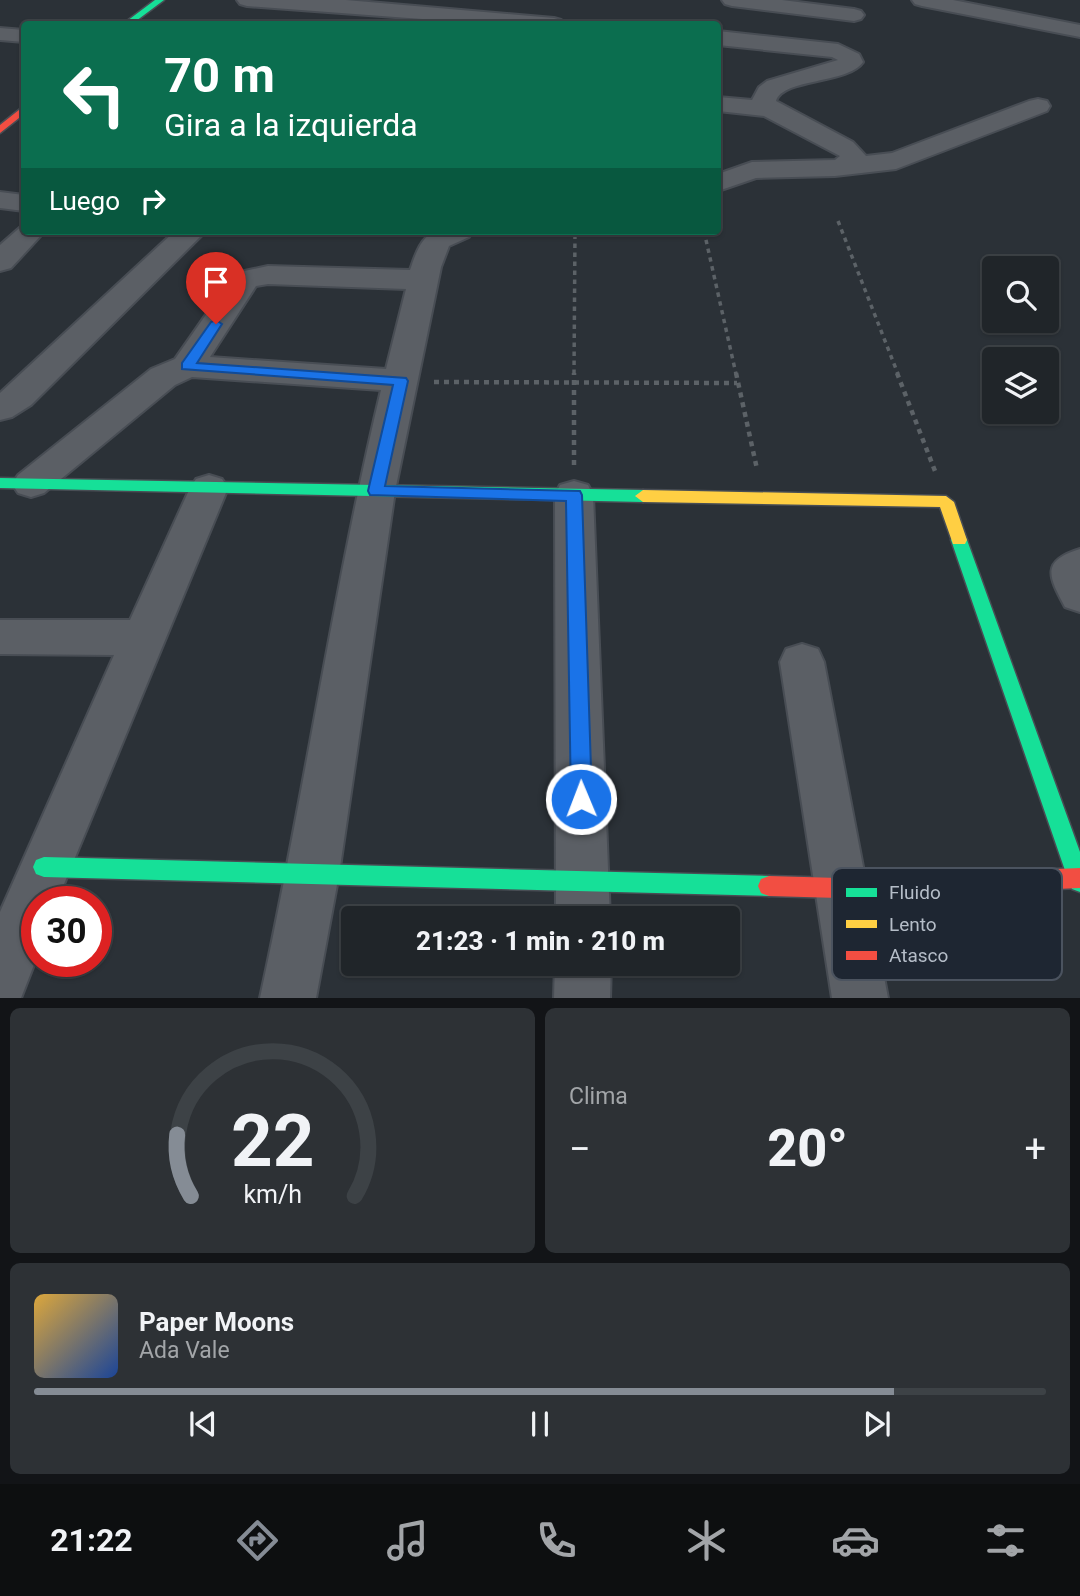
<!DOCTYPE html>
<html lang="es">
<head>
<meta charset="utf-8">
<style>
	body { margin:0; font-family:Roboto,sans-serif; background:#2d3135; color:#f1f3f6; height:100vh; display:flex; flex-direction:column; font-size:26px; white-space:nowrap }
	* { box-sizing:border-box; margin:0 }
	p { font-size:23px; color:#a2a5a8 }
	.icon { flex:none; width:38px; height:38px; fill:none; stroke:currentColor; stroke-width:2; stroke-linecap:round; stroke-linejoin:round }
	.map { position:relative; height:998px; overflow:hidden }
	.panel { display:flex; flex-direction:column; gap:10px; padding:10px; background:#121417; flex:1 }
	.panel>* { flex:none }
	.banner { position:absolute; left:21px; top:21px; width:700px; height:214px; border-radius:7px; box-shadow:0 2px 5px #0004,0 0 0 2px #3d4246; background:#0b6e4f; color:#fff; overflow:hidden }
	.controls { position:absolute; left:982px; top:256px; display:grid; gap:14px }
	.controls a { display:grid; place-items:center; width:77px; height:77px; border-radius:7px; background:#202529; box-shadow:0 2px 5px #0004,0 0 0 2px #3d4246; font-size:35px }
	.speed { position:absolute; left:21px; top:886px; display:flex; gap:14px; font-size:35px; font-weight:700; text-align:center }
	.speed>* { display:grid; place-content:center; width:91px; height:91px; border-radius:50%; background:#202529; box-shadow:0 2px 5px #0004,0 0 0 2px #3d4246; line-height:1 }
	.speed .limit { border:10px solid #d22; background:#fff; color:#111 }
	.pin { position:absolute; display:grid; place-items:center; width:60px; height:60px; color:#fff; margin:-72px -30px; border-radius:50% 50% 50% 0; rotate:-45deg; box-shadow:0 0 7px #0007 }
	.pin .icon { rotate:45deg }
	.me { position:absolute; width:77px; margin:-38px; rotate:359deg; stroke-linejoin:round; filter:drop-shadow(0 0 5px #0008) }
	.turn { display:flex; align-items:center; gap:24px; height:147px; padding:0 28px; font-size:32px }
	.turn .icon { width:91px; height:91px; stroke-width:2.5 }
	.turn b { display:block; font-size:49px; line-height:60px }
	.then { display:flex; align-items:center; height:66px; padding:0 28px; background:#0003; gap:14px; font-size:26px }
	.big { font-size:52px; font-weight:800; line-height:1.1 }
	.panel .card { flex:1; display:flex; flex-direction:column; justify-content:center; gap:10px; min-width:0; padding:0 24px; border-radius:10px; background:#2d3135 }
	.panel .dial { align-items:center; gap:0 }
	.dial svg { height:182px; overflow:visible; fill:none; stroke:#3d4246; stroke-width:7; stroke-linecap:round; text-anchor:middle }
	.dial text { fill:#f1f3f6; stroke:none }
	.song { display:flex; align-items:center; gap:21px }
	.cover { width:84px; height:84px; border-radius:10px; background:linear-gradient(135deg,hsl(40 70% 55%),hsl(220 70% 35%)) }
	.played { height:7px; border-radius:4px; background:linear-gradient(90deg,#858c95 85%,#3d4246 85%) }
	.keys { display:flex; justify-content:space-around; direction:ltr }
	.heat { display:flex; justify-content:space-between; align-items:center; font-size:38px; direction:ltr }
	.panel .tiles { flex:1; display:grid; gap:10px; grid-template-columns:1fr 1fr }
	.card:last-child { grid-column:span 2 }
	.trip { position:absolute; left:341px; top:906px; width:399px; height:70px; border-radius:7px; background:#202529; box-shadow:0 2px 5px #0004,0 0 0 2px #3d4246; font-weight:800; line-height:70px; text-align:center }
	.tab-bar { display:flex; height:112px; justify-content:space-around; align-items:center; background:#0d0f10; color:#a2a5a8 }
	.tab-bar .icon { width:49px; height:49px }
	.tab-bar .active { color:#858c95 }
	.tab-bar b { font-size:32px; color:#f1f3f6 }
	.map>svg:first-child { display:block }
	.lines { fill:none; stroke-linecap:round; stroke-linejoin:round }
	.street-casing { stroke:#484d54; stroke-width:4 }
	.fast-casing { stroke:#484d54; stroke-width:3 }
	.slow-casing { stroke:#484d54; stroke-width:3 }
	.jam-casing { stroke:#484d54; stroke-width:3 }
	.path-far1 { stroke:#5c6267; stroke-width:3.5; stroke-dasharray:4.5 4.5; stroke-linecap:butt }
	.path { stroke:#5c6267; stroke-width:4.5; stroke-dasharray:5 5; stroke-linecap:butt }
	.street { fill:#5b5f65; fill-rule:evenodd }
	.fast { fill:#16e098; fill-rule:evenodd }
	.slow { fill:#ffcf43; fill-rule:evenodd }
	.jam { fill:#f24e42; fill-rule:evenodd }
	.route { fill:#1a73e8; stroke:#114b97; stroke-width:2 }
	.key { fill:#1e2632; stroke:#4b535f; stroke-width:2 }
	.key-label { font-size:19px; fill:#b5bdc8 }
</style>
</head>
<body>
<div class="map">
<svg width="1080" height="998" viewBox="0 0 1080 998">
	<rect width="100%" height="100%" fill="#2b3137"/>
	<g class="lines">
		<defs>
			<path id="street" d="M237 0H346L554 18 561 20 565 24H489L247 6 240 4Z
				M722 0H782L854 9 861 11 864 15 861 19 854 21 732 6 725 4Z
				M912 0H953L1080 25V37L922 6 915 4Z
				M0 28 24 30V42L0 40Z
				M718 31 838 44 859 54 863 62C848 84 783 78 776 101L853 142 866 156 892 153 1029 101 1038 99 1047 101 1050 106 1047 111 896 169 835 176 756 178 718 191V174L752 162 835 160 840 156 764 116 718 111V97L752 100 759 87 767 81 838 60 832 57 718 45Z
				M0 192 24 195V211L0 208Z
				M24 224V231H45L11 268 0 271V245Z
				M175 231H206L31 405 12 417 0 420V393Z
				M435 231H473L469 237 449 246 441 267 395 491 339 874 316 998H260C304 796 333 591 381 390L192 377 175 385 44 493 31 497 18 493 12 484 18 475 151 369 175 359 235 273 268 266 410 270C415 256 420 238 435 231ZM268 284 406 289 386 369 210 357 256 286Z
				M209 475 222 479 228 488 57 901H37V957L21 998H0V912L114 655 0 654V620H130L190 488 196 479Z
				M574 481 588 485 593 495 610 919H556L555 495 560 485Z
				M1080 549V612L1065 607C1049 577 1040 561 1080 549Z
				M802 644 818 649 824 662 888 998H832L780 662 786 649Z
				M555 964H611L610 998H554Z"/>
			<path id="fast" d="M155 0H164L132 24H123Z
				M0 478 643 490 651 496 643 502 0 488Z
				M959 534 965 536 967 540 1080 852V892L1072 889 1069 882 951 540 953 536Z
				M44 857 769 876 777 879 780 886 777 893 769 896 44 877 36 874 33 867 36 860Z"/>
			<path id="slow" d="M643 490 946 496 954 502 967 540 965 544H953L940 507 643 502 635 496Z"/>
			<path id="jam" d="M24 106V114L0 133V125Z
				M1080 868V888L839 898 769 896 761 893 758 886 761 879 769 876 839 878Z"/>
		</defs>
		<use href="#street" class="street-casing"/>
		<use href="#fast" class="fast-casing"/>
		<use href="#slow" class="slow-casing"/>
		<use href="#jam" class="jam-casing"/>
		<path class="path-far1" d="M838 221 898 374
			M704 231 736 374
			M574 374 575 231"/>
		<path class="path" d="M736 373 757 469
			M897 373 935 471
			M434 382 737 383
			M574 465V373"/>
		<use href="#street" class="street"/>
		<use href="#fast" class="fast"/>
		<use href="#slow" class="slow"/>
		<use href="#jam" class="jam"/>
	</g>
	<path class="route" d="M216 320 222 324 197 363 406 378 408 381 385 486 580 491 582 495 592 799 589 805 581 808 574 805 571 799 566 501 370 495 368 491 393 385 182 369V363L211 322Z"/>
	<rect x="832" y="868" width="230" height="112" rx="10" class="key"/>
	<rect x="846" y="888" width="31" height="9" fill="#16e098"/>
	<rect x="846" y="920" width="31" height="8" fill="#ffcf43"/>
	<rect x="846" y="951" width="31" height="9" fill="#f24e42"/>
	<g class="key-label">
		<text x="889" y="899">Fluido</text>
		<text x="889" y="931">Lento</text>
		<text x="889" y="962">Atasco</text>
	</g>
</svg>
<div class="controls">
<a><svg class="icon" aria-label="search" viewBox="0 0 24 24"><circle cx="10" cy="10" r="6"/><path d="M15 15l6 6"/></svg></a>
<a><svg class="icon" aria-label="layers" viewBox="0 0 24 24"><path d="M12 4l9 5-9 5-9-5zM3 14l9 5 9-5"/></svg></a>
</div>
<div class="speed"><div class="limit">30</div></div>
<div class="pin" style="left:216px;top:324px;background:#d93025"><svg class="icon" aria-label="arrive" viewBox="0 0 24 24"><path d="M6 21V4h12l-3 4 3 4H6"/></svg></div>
<svg class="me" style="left:581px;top:799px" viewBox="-20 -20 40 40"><circle r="17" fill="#1a73e8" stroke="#fff" stroke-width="3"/><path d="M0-11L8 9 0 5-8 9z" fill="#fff"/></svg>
<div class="trip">21:23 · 1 min · 210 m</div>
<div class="banner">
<div class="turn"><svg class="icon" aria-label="left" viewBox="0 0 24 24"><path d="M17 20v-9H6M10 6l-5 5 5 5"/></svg><div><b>70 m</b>Gira a la izquierda</div></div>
<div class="then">Luego<svg class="icon" aria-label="right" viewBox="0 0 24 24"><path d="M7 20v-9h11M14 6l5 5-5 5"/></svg></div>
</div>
</div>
<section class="panel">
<div class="tiles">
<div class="card dial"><svg viewBox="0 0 100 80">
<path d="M14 69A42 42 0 1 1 86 69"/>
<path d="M14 69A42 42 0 0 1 8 42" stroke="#858c95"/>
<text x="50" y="56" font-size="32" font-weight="700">22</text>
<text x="50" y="72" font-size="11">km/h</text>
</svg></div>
<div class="card"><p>Clima</p>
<div class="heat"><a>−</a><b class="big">20°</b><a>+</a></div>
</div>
<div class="card">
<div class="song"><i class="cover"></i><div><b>Paper Moons</b><p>Ada Vale</p></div></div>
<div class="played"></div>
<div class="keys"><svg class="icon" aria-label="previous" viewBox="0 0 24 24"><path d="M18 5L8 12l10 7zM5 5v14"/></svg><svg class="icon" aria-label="pause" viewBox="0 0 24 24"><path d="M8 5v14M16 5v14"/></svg><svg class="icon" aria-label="next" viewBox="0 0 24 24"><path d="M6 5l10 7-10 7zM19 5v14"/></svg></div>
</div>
</div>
</section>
<nav class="tab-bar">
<b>21:22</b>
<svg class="icon active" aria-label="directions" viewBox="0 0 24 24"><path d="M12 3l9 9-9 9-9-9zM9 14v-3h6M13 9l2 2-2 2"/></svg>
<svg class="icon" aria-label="music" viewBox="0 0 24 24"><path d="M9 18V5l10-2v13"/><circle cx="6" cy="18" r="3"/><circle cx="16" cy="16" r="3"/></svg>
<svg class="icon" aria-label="phone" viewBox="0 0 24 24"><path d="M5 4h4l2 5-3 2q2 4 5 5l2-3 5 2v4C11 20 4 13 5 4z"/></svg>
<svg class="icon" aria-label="climate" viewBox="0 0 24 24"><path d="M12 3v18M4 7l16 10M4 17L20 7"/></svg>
<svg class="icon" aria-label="car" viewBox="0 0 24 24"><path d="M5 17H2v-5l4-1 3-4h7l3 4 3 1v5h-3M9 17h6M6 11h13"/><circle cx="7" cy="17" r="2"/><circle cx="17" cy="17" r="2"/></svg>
<svg class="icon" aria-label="filters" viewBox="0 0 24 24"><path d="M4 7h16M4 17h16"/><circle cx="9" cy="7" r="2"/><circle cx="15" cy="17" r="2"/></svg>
</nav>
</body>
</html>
